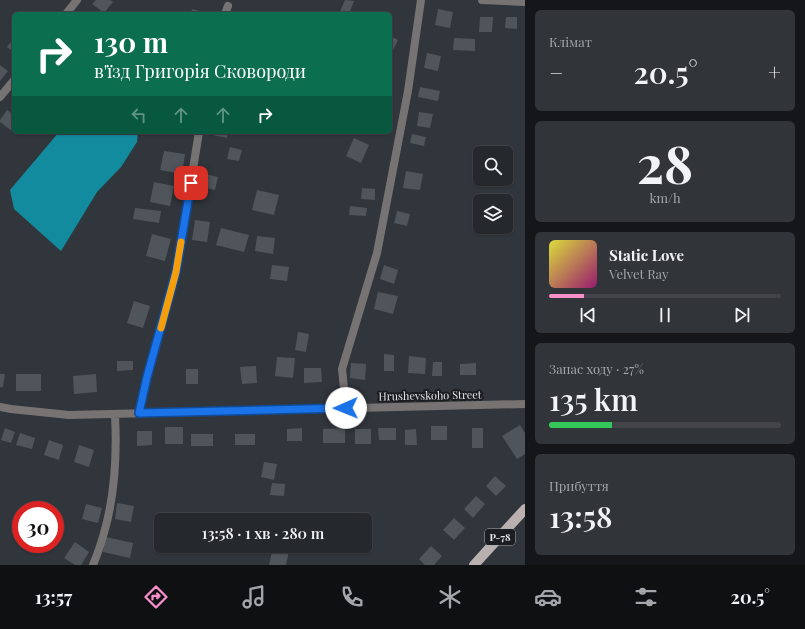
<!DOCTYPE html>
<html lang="uk">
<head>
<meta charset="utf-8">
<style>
	body { margin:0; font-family:"Playfair Display",serif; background:#313439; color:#f1f3f6; height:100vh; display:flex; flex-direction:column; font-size:15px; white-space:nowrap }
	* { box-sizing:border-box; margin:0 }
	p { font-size:13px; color:#a3a6aa }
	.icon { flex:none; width:22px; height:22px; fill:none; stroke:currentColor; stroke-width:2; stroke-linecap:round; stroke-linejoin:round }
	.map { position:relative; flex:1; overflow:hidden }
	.panel { display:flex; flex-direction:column; gap:10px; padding:10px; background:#141619; width:280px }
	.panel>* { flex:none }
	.banner { position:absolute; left:12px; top:12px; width:380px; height:122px; border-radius:6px; box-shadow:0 1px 3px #0004,0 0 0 1px #424449; background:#0b6e4f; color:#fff; overflow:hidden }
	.tools { position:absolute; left:473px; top:146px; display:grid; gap:8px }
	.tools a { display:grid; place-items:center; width:40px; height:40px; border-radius:6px; background:#25282d; box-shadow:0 1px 3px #0004,0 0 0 1px #424449; font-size:20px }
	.speed { position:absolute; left:12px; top:501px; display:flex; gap:8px; font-size:20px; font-weight:700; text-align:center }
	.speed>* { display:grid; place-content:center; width:52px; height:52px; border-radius:50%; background:#25282d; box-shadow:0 1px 3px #0004,0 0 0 1px #424449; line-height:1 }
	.speed .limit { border:6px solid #d22; background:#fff; color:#111 }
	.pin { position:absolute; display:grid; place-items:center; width:34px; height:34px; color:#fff; margin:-17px; border-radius:8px; box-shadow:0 2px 6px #0006 }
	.me { position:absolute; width:44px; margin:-22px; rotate:269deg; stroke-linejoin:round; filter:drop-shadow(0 0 3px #0008) }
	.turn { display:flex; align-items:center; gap:14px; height:84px; padding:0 16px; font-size:18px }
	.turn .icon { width:52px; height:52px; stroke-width:2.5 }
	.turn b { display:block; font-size:28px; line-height:34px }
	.lanes { display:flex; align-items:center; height:38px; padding:0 16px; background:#0003; justify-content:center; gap:20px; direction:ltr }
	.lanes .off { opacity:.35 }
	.big { font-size:30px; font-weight:600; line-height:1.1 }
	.panel .card { flex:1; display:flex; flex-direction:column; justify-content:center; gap:6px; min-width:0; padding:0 14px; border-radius:6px; background:#313439 }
	.panel .dial { align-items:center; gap:0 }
	.dial b { font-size:52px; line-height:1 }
	.song { display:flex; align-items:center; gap:12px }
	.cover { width:48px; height:48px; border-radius:6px; background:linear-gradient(135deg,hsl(60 70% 55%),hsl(320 70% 35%)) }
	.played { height:4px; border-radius:2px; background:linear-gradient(90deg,#f98fca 15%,#424449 15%) }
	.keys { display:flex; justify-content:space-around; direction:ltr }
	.heat { display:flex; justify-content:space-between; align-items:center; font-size:22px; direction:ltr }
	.charge { height:6px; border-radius:3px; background:linear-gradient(90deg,#34c759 27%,#424449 0) }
	.trip { position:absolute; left:154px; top:513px; width:218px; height:40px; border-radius:6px; background:#25282d; box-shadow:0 1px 3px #0004,0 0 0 1px #424449; font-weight:600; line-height:40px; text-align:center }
	.tabs { display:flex; height:64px; justify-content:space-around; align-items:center; background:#0f1012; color:#a3a6aa }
	.tabs .icon { width:28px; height:28px }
	.tabs .current { color:#f98fca }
	.tabs b { font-size:18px; color:#f1f3f6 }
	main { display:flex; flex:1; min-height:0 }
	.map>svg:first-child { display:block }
	.water { fill:#128b9f }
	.building { fill:#4f555b }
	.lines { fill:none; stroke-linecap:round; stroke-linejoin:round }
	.minor { stroke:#787373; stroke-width:8 }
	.primary { stroke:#bab0b0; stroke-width:10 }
	.route-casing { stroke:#114b97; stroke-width:10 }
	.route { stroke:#1a73e8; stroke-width:7 }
	.slow { stroke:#f59e0b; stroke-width:7 }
	.labels { text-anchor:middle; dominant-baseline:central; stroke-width:4; stroke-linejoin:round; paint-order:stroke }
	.shield { fill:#1b1d20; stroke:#a6aaad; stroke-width:1 }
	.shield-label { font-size:10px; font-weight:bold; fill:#e2e6ea }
	.street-label { font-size:11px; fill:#e2e6ea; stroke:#1b1d20 }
</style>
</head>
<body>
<main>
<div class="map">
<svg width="525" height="565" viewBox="0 0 525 565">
	<rect width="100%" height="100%" fill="#31363c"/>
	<path class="water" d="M59 132H138L137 142 121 167 97 192 61 251 14 209 10 190Z"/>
	<path class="building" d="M96 0H110L113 2 104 13 92 4Z
		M345 0 354 1 349 14H339Z
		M192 9 208 13V14H191Z
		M438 9 453 12 450 28 435 25Z
		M480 17H493L492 32H479Z
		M506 17H517V29L505 28Z
		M390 36 398 40 390 56Z
		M14 38V52L7 47Z
		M454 38 475 39V51L453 50Z
		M427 53 441 56 438 71 424 68Z
		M0 65 8 71 0 81Z
		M420 87 440 91 438 101 418 97Z
		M7 110 14 115V128L12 131 0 122V120Z
		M419 112 433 114 430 128 417 126Z
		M208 132H228L227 138 208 134Z
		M412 134 426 137 424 146 410 143Z
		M354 138 369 145 361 163 346 156Z
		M230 147 242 150 239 161 227 159Z
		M164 151 185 154 182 174 160 170Z
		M406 171 423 174 420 190 403 188Z
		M201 173 218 177 215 190 198 186Z
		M154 182 174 186 170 206 150 202Z
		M362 188 375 189V200L361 199Z
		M257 190 279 195 274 215 252 210Z
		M350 206 367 208 366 216 349 215Z
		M135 208 161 211 159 223 133 219Z
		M397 211 410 214 407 226 394 223Z
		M195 220 210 222 207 242 192 240Z
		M221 228 249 235 244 252 216 245Z
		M152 234 171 239 165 261 146 256Z
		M257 236 275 238 273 254 255 251Z
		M272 265 289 267 287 281 270 279Z
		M384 265 398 270 394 284 380 279Z
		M378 292 398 296 393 314 374 309Z
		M134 301 150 306 143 328 127 323Z
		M298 332 309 334 306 352 295 350Z
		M384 354 394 355V371H384Z
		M409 356 426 358 425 374 408 373Z
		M277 357 295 358 293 378 275 376Z
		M117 361H133V370L117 371Z
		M433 362H442V376H432Z
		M351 363 366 364 365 380 350 378Z
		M476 363V375H460V364Z
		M256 366 257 383 242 384 240 367Z
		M304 368H321L322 382 304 383Z
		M186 369H198V384H186Z
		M0 374H5L3 387H0Z
		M16 374H41V391H16Z
		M96 374 97 392 74 394 73 376Z
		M520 425 525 433V454L517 459 502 436Z
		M431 426H447V440H431Z
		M165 427H183V444H165Z
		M5 428 15 432 11 443 1 440Z
		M302 428V441H287V429Z
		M345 428V443H323V429Z
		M378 428H396V440H379Z
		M472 428H483V448H472Z
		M355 429H371V444H355Z
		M416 429 417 445H405V430Z
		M137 431H152V445L137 446Z
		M20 433 35 438 32 449 16 445Z
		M191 434H213V446H191Z
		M235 434H255V445H235Z
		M49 440 63 445 59 460 44 455Z
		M79 445 94 450 89 467 74 462Z
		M264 462 277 464 274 480 261 477Z
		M495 476 506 486 496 496 486 486Z
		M272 483 285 484 284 496 270 495Z
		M476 496 485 504 473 518 464 509Z
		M117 503 134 506 131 522 115 519Z
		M86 504 102 508 98 523 82 519Z
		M454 518 465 528 454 540 443 530Z
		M106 537 133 543 130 558 103 552Z
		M75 542 89 552 81 565H75L64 558Z
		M431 546 442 556 434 565H425L419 559Z
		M273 547 289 551 286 565H269Z"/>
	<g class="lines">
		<path class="minor" d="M482 0 525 2
			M66 14 77 0
			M225 14 228 6
			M0 97 14 80
			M0 407 11 409 69 415 525 404
			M346 408 342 369 377 253 408 91 421 0
			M139 413 147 377 176 273 199 132
			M93 565C97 555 101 544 104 533 115 495 117 454 115 415"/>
		<path class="primary" d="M474 565 525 509"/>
	</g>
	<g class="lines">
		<defs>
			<path id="route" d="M191 183 176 272 147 377 139 413 346 408"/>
		</defs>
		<use href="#route" class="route-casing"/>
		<use href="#route" class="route"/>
		<path class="slow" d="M161 328 176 272 181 242"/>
	</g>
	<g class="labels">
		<rect class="shield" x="485" y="529" width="30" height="16" rx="3"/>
		<g class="shield-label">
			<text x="500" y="537">Р-78</text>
		</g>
		<g class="street-label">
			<text transform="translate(430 395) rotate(-1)">Hrushevskoho Street</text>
		</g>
	</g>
</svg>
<div class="tools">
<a><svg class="icon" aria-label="search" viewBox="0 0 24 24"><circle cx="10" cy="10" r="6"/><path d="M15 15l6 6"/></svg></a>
<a><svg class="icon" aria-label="layers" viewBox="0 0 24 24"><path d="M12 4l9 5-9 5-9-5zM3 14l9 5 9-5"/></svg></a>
</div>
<div class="speed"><div class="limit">30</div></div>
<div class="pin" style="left:191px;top:183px;background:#d93025"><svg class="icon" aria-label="arrive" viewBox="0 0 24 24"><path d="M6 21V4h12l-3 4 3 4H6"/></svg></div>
<svg class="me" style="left:346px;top:408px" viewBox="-20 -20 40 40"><circle r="19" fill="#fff"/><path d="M0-13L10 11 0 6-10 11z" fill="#1a73e8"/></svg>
<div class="trip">13:58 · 1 хв · 280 m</div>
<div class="banner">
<div class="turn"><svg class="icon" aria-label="right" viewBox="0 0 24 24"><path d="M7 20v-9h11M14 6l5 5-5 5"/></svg><div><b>130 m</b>в'їзд Григорія Сковороди</div></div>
<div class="lanes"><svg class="icon off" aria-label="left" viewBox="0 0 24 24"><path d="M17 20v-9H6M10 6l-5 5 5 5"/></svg><svg class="icon off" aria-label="ahead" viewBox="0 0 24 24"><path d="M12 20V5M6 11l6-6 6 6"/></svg><svg class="icon off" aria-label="ahead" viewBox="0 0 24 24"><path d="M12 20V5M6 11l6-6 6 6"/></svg><svg class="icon" aria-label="right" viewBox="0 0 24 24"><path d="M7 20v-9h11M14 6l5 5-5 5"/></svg></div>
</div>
</div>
<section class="panel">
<div class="card"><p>Клімат</p>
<div class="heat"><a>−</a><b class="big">20.5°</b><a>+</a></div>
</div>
<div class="card dial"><b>28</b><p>km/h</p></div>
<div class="card">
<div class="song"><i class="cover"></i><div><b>Static Love</b><p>Velvet Ray</p></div></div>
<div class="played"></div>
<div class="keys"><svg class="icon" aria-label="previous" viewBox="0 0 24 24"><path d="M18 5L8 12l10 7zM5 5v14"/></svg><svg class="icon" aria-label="pause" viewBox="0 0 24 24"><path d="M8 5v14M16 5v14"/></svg><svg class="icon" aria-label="next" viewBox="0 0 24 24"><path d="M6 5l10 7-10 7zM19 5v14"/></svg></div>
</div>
<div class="card"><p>Запас ходу · 27%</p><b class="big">135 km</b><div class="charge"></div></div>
<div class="card"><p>Прибуття</p><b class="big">13:58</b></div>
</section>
</main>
<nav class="tabs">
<b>13:57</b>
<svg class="icon current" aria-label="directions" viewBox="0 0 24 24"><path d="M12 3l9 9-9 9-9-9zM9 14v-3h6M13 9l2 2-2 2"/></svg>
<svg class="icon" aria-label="music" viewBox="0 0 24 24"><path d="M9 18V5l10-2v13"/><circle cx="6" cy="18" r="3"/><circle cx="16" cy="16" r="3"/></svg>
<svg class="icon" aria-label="phone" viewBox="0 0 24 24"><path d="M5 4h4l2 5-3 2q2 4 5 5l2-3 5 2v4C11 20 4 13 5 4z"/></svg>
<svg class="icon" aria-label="climate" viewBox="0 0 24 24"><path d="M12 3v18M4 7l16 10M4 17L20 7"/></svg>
<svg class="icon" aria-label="car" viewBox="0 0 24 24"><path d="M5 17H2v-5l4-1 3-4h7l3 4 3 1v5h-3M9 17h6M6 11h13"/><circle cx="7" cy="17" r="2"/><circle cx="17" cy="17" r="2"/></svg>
<svg class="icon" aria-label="filters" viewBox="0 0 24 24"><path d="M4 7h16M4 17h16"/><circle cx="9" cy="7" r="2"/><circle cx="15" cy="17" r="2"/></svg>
<b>20.5°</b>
</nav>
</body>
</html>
